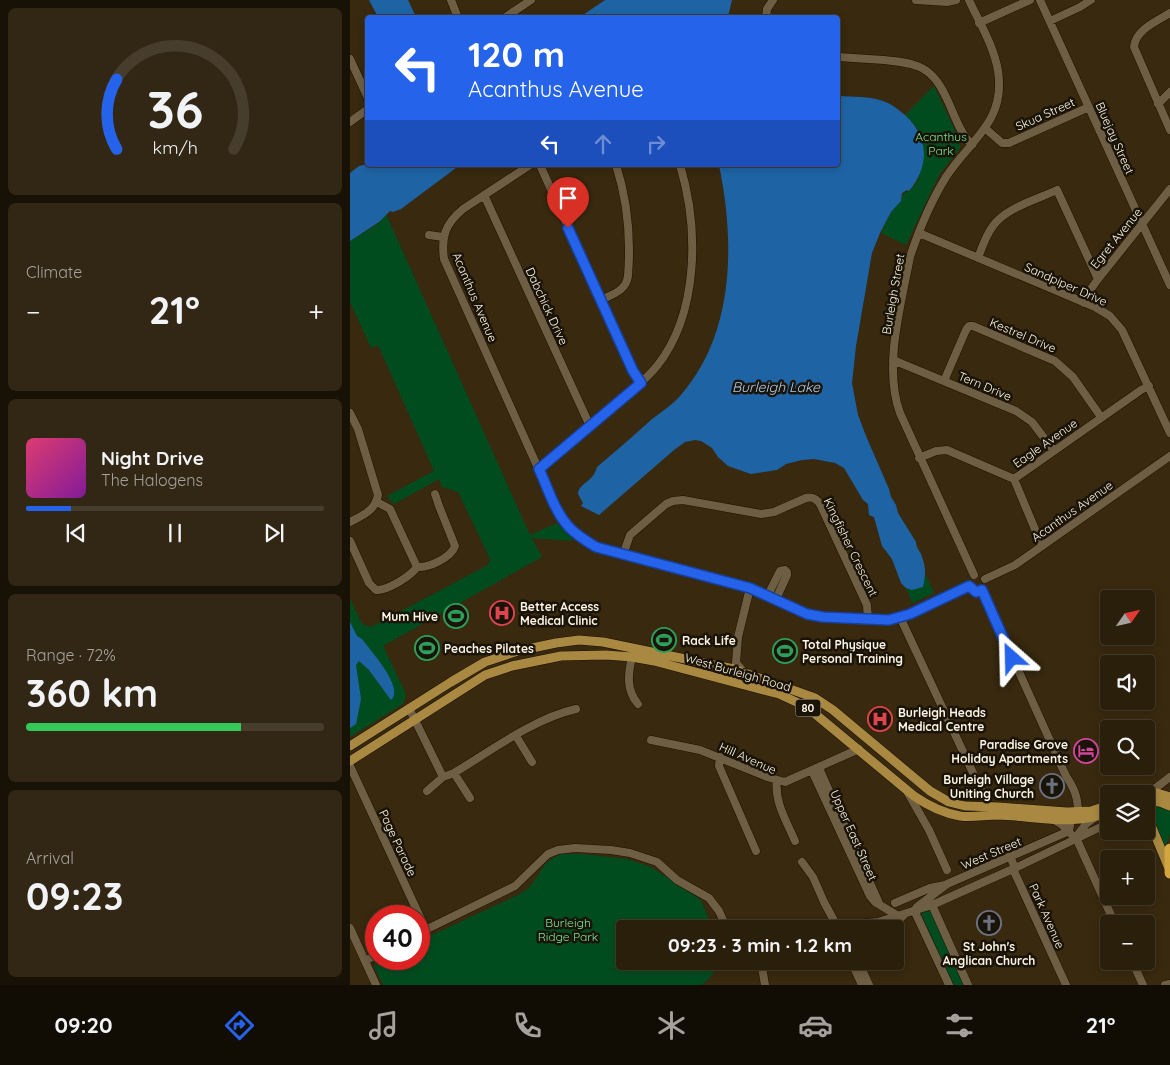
<!DOCTYPE html>
<html lang="en">
<head>
<meta charset="utf-8">
<style>
	body { margin:0; font-family:Quicksand,sans-serif; background:#322714; color:#f1f3f6; height:100vh; display:flex; flex-direction:column; font-size:19px; white-space:nowrap }
	* { box-sizing:border-box; margin:0 }
	p { font-size:16px; color:#a5a29d }
	.icon { flex:none; width:28px; height:28px; fill:none; stroke:currentColor; stroke-width:2; stroke-linecap:round; stroke-linejoin:round }
	.map { position:relative; flex:1; overflow:hidden }
	.drawer { display:flex; flex-direction:column; gap:8px; padding:8px; background:#171106; width:350px }
	.drawer>* { flex:none }
	.top-card { position:absolute; left:15px; top:15px; width:475px; height:152px; border-radius:5px; box-shadow:0 2px 8px #0003,0 0 0 1px #463d2c; background:#2563eb; color:#fff; overflow:hidden }
	.needle { width:32px; rotate:56deg }
	.controls { position:absolute; left:750px; top:590px; display:grid; gap:10px }
	.controls a { display:grid; place-items:center; width:55px; height:55px; border-radius:5px; background:#2a1f0b; box-shadow:0 2px 8px #0003,0 0 0 1px #463d2c; font-size:25px }
	.speed { position:absolute; left:15px; top:905px; display:flex; gap:10px; font-size:25px; font-weight:700; text-align:center }
	.speed>* { display:grid; place-content:center; width:65px; height:65px; border-radius:50%; background:#2a1f0b; box-shadow:0 2px 8px #0003,0 0 0 1px #463d2c; line-height:1 }
	.speed .limit { border:8px solid #d22; background:#fff; color:#111 }
	.pin { position:absolute; display:grid; place-items:center; width:42px; height:42px; color:#fff; margin:-51px -21px; border-radius:50% 50% 50% 0; rotate:-45deg; box-shadow:0 0 5px #0007 }
	.pin .icon { rotate:45deg }
	.me { position:absolute; width:55px; margin:-28px; rotate:335deg; stroke-linejoin:round; filter:drop-shadow(0 0 4px #0008) }
	.turn { display:flex; align-items:center; gap:18px; height:105px; padding:0 20px; font-size:22px }
	.turn .icon { width:65px; height:65px; stroke-width:2.5 }
	.turn b { display:block; font-size:35px; line-height:42px }
	.lanes { display:flex; align-items:center; height:48px; padding:0 20px; background:#0003; justify-content:center; gap:25px; direction:ltr }
	.lanes .off { opacity:.35 }
	.big { font-size:38px; font-weight:800; line-height:1.1 }
	.drawer .widget { flex:1; display:flex; flex-direction:column; justify-content:center; gap:8px; min-width:0; padding:0 18px; border-radius:8px; background:#322714 }
	.drawer .dial { align-items:center; gap:0 }
	.dial svg { height:130px; overflow:visible; fill:none; stroke:#463d2c; stroke-width:7; stroke-linecap:round; text-anchor:middle }
	.dial text { fill:#f1f3f6; stroke:none }
	.song { display:flex; align-items:center; gap:15px }
	.cover { width:60px; height:60px; border-radius:8px; background:linear-gradient(135deg,hsl(340 70% 55%),hsl(290 70% 35%)) }
	.played { height:5px; border-radius:2px; background:linear-gradient(90deg,#2563eb 15%,#463d2c 15%) }
	.keys { display:flex; justify-content:space-around; direction:ltr }
	.heat { display:flex; justify-content:space-between; align-items:center; font-size:28px; direction:ltr }
	.charge { height:8px; border-radius:4px; background:linear-gradient(90deg,#34c759 72%,#463d2c 0) }
	.trip { position:absolute; left:266px; top:920px; width:288px; height:50px; border-radius:5px; background:#2a1f0b; box-shadow:0 2px 8px #0003,0 0 0 1px #463d2c; font-weight:800; line-height:50px; text-align:center }
	.dock { display:flex; height:80px; justify-content:space-around; align-items:center; background:#110c04; color:#a5a29d }
	.dock .icon { width:35px; height:35px }
	.dock .active { color:#2563eb }
	.dock b { font-size:22px; color:#f1f3f6 }
	main { display:flex; flex:1; min-height:0 }
	.map>svg:first-child { display:block }
	.green { fill:#004c1f }
	.water { fill:#1e64a5 }
	.lines { fill:none; stroke-linecap:round; stroke-linejoin:round }
	.minor-casing { stroke:#1f1100; stroke-width:9 }
	.major-casing { stroke:#1f1100; stroke-width:10 }
	.highway-casing { stroke:#1f1100; stroke-width:12 }
	.minor { stroke:#6e5e43; stroke-width:8 }
	.major { stroke:#a98941; stroke-width:9 }
	.highway { stroke:#d1a63f; stroke-width:11 }
	.route-casing { stroke:#184099; stroke-width:12 }
	.route { stroke:#2563eb; stroke-width:9 }
	.labels { text-anchor:middle; dominant-baseline:central; stroke-width:5; stroke-linejoin:round; paint-order:stroke }
	.shield { fill:#1a1308; stroke:#b9b0a2; stroke-width:1 }
	.shield-label { font-size:11px; font-weight:bold; fill:#fdf4e4 }
	.street-label { font-size:12px; fill:#fdf4e4; stroke:#1a1308 }
	.park-label { font-size:12px; fill:#78e794; stroke:#1a1308 }
	.poi-label { font-size:12px; font-weight:bold; fill:#fdf4e4; stroke:#1a1308; text-anchor:start }
	.water-label { font-size:14px; font-style:italic; fill:#abccf0; stroke:#1a1308 }
</style>
</head>
<body>
<main>
<section class="drawer">
<div class="widget dial"><svg viewBox="0 0 100 80">
<path d="M14 69A42 42 0 1 1 86 69"/>
<path d="M14 69A42 42 0 0 1 14 26" stroke="#2563eb"/>
<text x="50" y="56" font-size="32" font-weight="700">36</text>
<text x="50" y="72" font-size="11">km/h</text>
</svg></div>
<div class="widget"><p>Climate</p>
<div class="heat"><a>−</a><b class="big">21°</b><a>+</a></div>
</div>
<div class="widget">
<div class="song"><i class="cover"></i><div><b>Night Drive</b><p>The Halogens</p></div></div>
<div class="played"></div>
<div class="keys"><svg class="icon" aria-label="previous" viewBox="0 0 24 24"><path d="M18 5L8 12l10 7zM5 5v14"/></svg><svg class="icon" aria-label="pause" viewBox="0 0 24 24"><path d="M8 5v14M16 5v14"/></svg><svg class="icon" aria-label="next" viewBox="0 0 24 24"><path d="M6 5l10 7-10 7zM19 5v14"/></svg></div>
</div>
<div class="widget"><p>Range · 72%</p><b class="big">360 km</b><div class="charge"></div></div>
<div class="widget"><p>Arrival</p><b class="big">09:23</b></div>
</section>
<div class="map">
<svg width="820" height="985" viewBox="0 0 820 985">
	<rect width="100%" height="100%" fill="#38290f"/>
	<path class="green" d="M584 86 610 141V148L589 175 556 245 531 233 541 212 551 201 553 194C570 187 572 170 572 153 572 148 573 142 572 137 569 129 561 121 555 115Z
		M36 214 180 535 207 523 224 541 182 538 192 557 33 646 56 694 53 704 0 737V599L12 624 21 627 138 565 140 559 108 492 92 487 89 479 44 504 37 496 84 471 28 345 21 348 0 302V241L29 223Z
		M576 575 584 593 562 603 556 588 562 590 573 587Z
		M796 805 820 809V833L816 848 815 849 796 809Z
		M212 854H231L277 859 301 867 351 900 363 929H275V961H372C365 968 359 982 351 985H33L24 966 27 961 31 959H69V941L166 896C171 893 177 890 180 886 194 871 189 863 212 854Z
		M578 910 583 913 614 985H603L572 916V913Z"/>
	<path class="water" d="M19 0H58L66 17H28Z
		M255 0H382L378 17H230Z
		M488 96C502 97 520 96 533 101 539 103 545 107 550 111 578 132 582 164 559 191L557 190 552 193 551 201 541 212 530 233 522 253 506 346 502 383 508 415 516 436 539 489 541 497 546 505 548 513 566 542C566 547 569 550 571 554 576 567 576 574 573 587L562 590 556 588 551 583 542 559 532 546 524 517 519 515 518 504 513 500 494 468 485 463 464 459 452 460 436 464 427 470 401 474 378 466 368 457 362 448 351 441 345 440 335 442 324 450 249 515 231 506 233 503 228 494C229 482 243 483 247 467 265 452 283 436 301 420 311 412 322 405 330 396 385 334 385 242 369 165H488Z
		M17 164 18 165H110L51 209 43 212 40 211 29 222 0 241V173L9 166Z
		M0 622 7 636 12 639C20 650 55 688 41 700L19 670 9 661 6 665 11 699 6 724 0 728Z"/>
	<g class="lines">
		<defs>
			<path id="minor" d="M101 0 108 18
				M566 0 597 2 606 0
				M619 0C629 22 644 46 648 71 656 122 620 140 596 177 581 201 569 230 560 257 551 305 533 367 550 413L624 575
				M690 0 820 285
				M820 13C807 21 785 30 784 47L820 130
				M154 18 181 0
				M416 18 417 9 423 0
				M700 21 730 7 741 0
				M629 23 680 0
				M488 57C503 58 519 59 534 60 566 63 582 66 596 97 604 113 609 132 622 145
				M0 59 18 98
				M808 104 820 92
				M0 122 18 109
				M636 129 652 143H659L739 107
				M180 165 113 209C95 224 91 237 94 259L206 508C216 526 229 536 247 547L400 588 457 614 473 617 539 620 560 614 619 586
				M190 165 283 371 291 383
				M134 195 240 426
				M569 233 745 307 760 316 772 330 820 433
				M79 235 93 237
				M628 258C632 247 636 235 643 226 655 208 688 199 707 190L748 279
				M251 300C263 294 276 291 278 276 281 238 278 202 266 165
				M734 303 736 296 748 279 820 189
				M543 360 666 411 682 422 704 451
				M594 381 616 330 619 326H623L705 361 723 377 751 417
				M0 413 8 429 28 495C25 511 13 515 0 522
				M569 458 586 451 597 450 664 479 791 390 799 386
				M189 469C212 449 236 429 259 410 275 396 293 383 307 366 349 313 349 228 330 165
				M664 479 692 546
				M0 541 19 583 26 590C37 591 61 576 67 567L40 509 27 502
				M273 555 280 535 316 504 323 501 333 500 411 514 424 512 456 498C464 496 468 500 471 506L517 605 518 620
				M67 567C78 568 101 558 105 546L89 506 85 494
				M635 579 665 565 820 456
				M632 590 716 776C724 788 728 797 728 812
				M418 595 430 571 435 570 437 572V575L426 599
				M550 617 639 807
				M282 657C278 674 276 690 288 704
				M394 672 386 663 388 637 400 588
				M59 708 93 777
				M166 736 182 762
				M301 740 350 750 417 777 435 782 509 749
				M370 757 369 766 406 851
				M0 766 76 930
				M469 768 529 903
				M462 771 520 896 525 902 548 916
				M104 773 120 798
				M427 780C424 802 437 822 445 841
				M77 791 93 777 104 773C140 751 185 718 226 709
				M558 793 579 830 597 870
				M796 793 807 787 820 777
				M704 820 711 824 727 840 765 924
				M727 836 736 824 744 818
				M660 856 664 866 663 869 716 985
				M452 862 463 877 474 902 488 928
				M545 903 580 888 595 885
				M582 905 618 985
				M567 907 597 884 719 831 721 820
				M564 910 599 985
				M0 928 26 985
				M485 929 496 925 528 922 582 905 663 869 759 823
				M534 929 545 923 554 915
				M69 933 165 886 198 854 208 850 225 848 261 850 280 853 307 862 327 880 359 898 369 911 377 929
				M15 961 26 955
				M398 961 412 967
				M501 961 512 985
				M508 961 519 985
				M782 961 793 985
				M412 967 415 985
				M412 967 425 961
				M815 985 820 984"/>
			<path id="major" d="M0 746 101 682 135 662 168 651 206 643 229 640 253 642 384 669 465 698 483 710 580 791 599 802 615 806 649 807 717 812 741 811 759 805
				M0 761 135 675 162 666 211 656 256 655 282 657 304 661 429 694 455 706 464 713 564 796C577 805 593 813 610 816 622 818 635 815 648 815 686 816 722 827 759 812
				M793 794 807 793 820 797
				M796 801 810 802 820 806
				M796 813 818 866"/>
			<path id="highway" d="M820 849V873"/>
		</defs>
		<use href="#minor" class="minor-casing"/>
		<use href="#major" class="major-casing"/>
		<use href="#highway" class="highway-casing"/>
		<use href="#minor" class="minor"/>
		<use href="#major" class="major"/>
		<use href="#highway" class="highway"/>
	</g>
	<g class="lines">
		<defs>
			<path id="route" d="M218 228 283 371 291 383 189 469C198 488 204 510 218 526 226 535 236 541 246 547L400 588 457 614 473 617 539 620 560 614 619 586 626 592 632 590 662 658"/>
		</defs>
		<use href="#route" class="route-casing"/>
		<use href="#route" class="route"/>
	</g>
	<defs>
		<symbol id="hospital-ring" viewBox="-11 -11 22 22"><circle r="9.5" fill="#1a1308" stroke="#e0444e" stroke-width="1.5"/><path d="M-5-5h3v3.5h4V-5h3V5h-3V1.5h-4V5h-3Z" fill="#e0444e"/></symbol>
		<symbol id="stadium-ring" viewBox="-11 -11 22 22"><circle r="9.5" fill="#1a1308" stroke="#2e9e5b" stroke-width="1.5"/><path d="M0-5a6.5 5 0 1 0 0 10a6.5 5 0 1 0 0-10ZM-3.5-1.8h7v3.6h-7Z" fill="#2e9e5b"/></symbol>
		<symbol id="hotel-ring" viewBox="-11 -11 22 22"><circle r="9.5" fill="#1a1308" stroke="#d1479c" stroke-width="1.5"/><path d="M-6-4.5h1.5V1H6V5H4.5V3h-9V5H-6ZM-4 0a1.8 1.8 0 1 1 3.6 0ZM.5 0V-2.5h3Q6-2.5 6 0Z" fill="#d1479c"/></symbol>
		<symbol id="church-ring" viewBox="-11 -11 22 22"><circle r="9.5" fill="#1a1308" stroke="#6b7280" stroke-width="1.5"/><path d="M-1.2-6h2.4v3.5h3.3v2.4h-3.3V6h-2.4V-.1h-3.3v-2.4h3.3Z" fill="#6b7280"/></symbol>
	</defs>
	<g fill-rule="evenodd">
		<use href="#hospital-ring" x="138" y="599" width="28" height="28"/>
		<use href="#stadium-ring" x="92" y="602" width="28" height="28"/>
		<use href="#stadium-ring" x="300" y="626" width="28" height="28"/>
		<use href="#stadium-ring" x="63" y="634" width="28" height="28"/>
		<use href="#stadium-ring" x="421" y="637" width="28" height="28"/>
		<use href="#hospital-ring" x="516" y="705" width="28" height="28"/>
		<use href="#hotel-ring" x="722" y="737" width="28" height="28"/>
		<use href="#church-ring" x="688" y="772" width="28" height="28"/>
		<use href="#church-ring" x="625" y="909" width="28" height="28"/>
	</g>
	<g class="labels">
		<rect class="shield" x="445.5" y="699.5" width="25" height="17" rx="4"/>
		<g class="shield-label">
			<text x="458" y="708">80</text>
		</g>
		<g class="street-label">
			<text transform="translate(695 114) rotate(-24)">Skua Street</text>
			<text transform="translate(765 138) rotate(66)">Bluejay Street</text>
			<text transform="translate(766 238) rotate(-51)">Egret Avenue</text>
			<text transform="translate(716 284) rotate(24)">Sandpiper Drive</text>
			<text transform="translate(543 294) rotate(-80)">Burleigh Street</text>
			<text transform="translate(125 297) rotate(67)">Acanthus Avenue</text>
			<text transform="translate(197 306) rotate(65)">Dabchick Drive</text>
			<text transform="translate(673 335) rotate(23)">Kestrel Drive</text>
			<text transform="translate(635 386) rotate(23)">Tern Drive</text>
			<text transform="translate(695 443) rotate(-35)">Eagle Avenue</text>
			<text transform="translate(722 511) rotate(-35)">Acanthus Avenue</text>
			<text transform="translate(501 547) rotate(64)">Kingfisher Crescent</text>
			<text transform="translate(388 672) rotate(16)">West Burleigh Road</text>
			<text transform="translate(398 758) rotate(24)">Hill Avenue</text>
			<text transform="translate(504 835) rotate(66)">Upper East Street</text>
			<text transform="translate(48 843) rotate(65)">Page Parade</text>
			<text transform="translate(641 853) rotate(-23)">West Street</text>
			<text transform="translate(697 916) rotate(66)">Park Avenue</text>
		</g>
		<g class="park-label">
			<text x="591" y="136">Acanthus<tspan x="591" dy="14">Park</tspan></text>
			<text x="218" y="922">Burleigh<tspan x="218" dy="14">Ridge Park</tspan></text>
		</g>
		<g class="poi-label">
			<text x="170" y="606">Better Access<tspan x="170" dy="14">Medical Clinic</tspan></text>
			<text x="88" y="616" text-anchor="end">Mum Hive</text>
			<text x="332" y="640">Rack Life</text>
			<text x="452" y="644">Total Physique<tspan x="452" dy="14">Personal Training</tspan></text>
			<text x="94" y="648">Peaches Pilates</text>
			<text x="548" y="712">Burleigh Heads<tspan x="548" dy="14">Medical Centre</tspan></text>
			<text x="718" y="744" text-anchor="end">Paradise Grove<tspan x="718" dy="14">Holiday Apartments</tspan></text>
			<text x="684" y="779" text-anchor="end">Burleigh Village<tspan x="684" dy="14">Uniting Church</tspan></text>
			<text x="639" y="946" text-anchor="middle">St John's<tspan x="639" dy="14">Anglican Church</tspan></text>
		</g>
		<g class="water-label">
			<text x="426" y="387">Burleigh Lake</text>
		</g>
	</g>
</svg>
<div class="controls">
<a><svg class="needle" viewBox="-14 -14 28 28"><path d="M0-13l5 13h-10z" fill="#e53935"/><path d="M0 13l5-13h-10z" fill="#a5a29d"/></svg></a>
<a><svg class="icon" aria-label="sound" viewBox="0 0 24 24"><path d="M4 9h4l5-4v14l-5-4H4zM17 9q2 3 0 6"/></svg></a>
<a><svg class="icon" aria-label="search" viewBox="0 0 24 24"><circle cx="10" cy="10" r="6"/><path d="M15 15l6 6"/></svg></a>
<a><svg class="icon" aria-label="layers" viewBox="0 0 24 24"><path d="M12 4l9 5-9 5-9-5zM3 14l9 5 9-5"/></svg></a>
<a>+</a>
<a>−</a>
</div>
<div class="speed"><div class="limit">40</div></div>
<div class="pin" style="left:218px;top:228px;background:#d93025"><svg class="icon" aria-label="arrive" viewBox="0 0 24 24"><path d="M6 21V4h12l-3 4 3 4H6"/></svg></div>
<svg class="me" style="left:662px;top:658px" viewBox="-20 -20 40 40"><path d="M0-17L14 15 0 8-14 15z" fill="#2563eb" stroke="#fff" stroke-width="4"/></svg>
<div class="trip">09:23 · 3 min · 1.2 km</div>
<div class="top-card">
<div class="turn"><svg class="icon" aria-label="left" viewBox="0 0 24 24"><path d="M17 20v-9H6M10 6l-5 5 5 5"/></svg><div><b>120 m</b>Acanthus Avenue</div></div>
<div class="lanes"><svg class="icon" aria-label="left" viewBox="0 0 24 24"><path d="M17 20v-9H6M10 6l-5 5 5 5"/></svg><svg class="icon off" aria-label="ahead" viewBox="0 0 24 24"><path d="M12 20V5M6 11l6-6 6 6"/></svg><svg class="icon off" aria-label="right" viewBox="0 0 24 24"><path d="M7 20v-9h11M14 6l5 5-5 5"/></svg></div>
</div>
</div>
</main>
<nav class="dock">
<b>09:20</b>
<svg class="icon active" aria-label="directions" viewBox="0 0 24 24"><path d="M12 3l9 9-9 9-9-9zM9 14v-3h6M13 9l2 2-2 2"/></svg>
<svg class="icon" aria-label="music" viewBox="0 0 24 24"><path d="M9 18V5l10-2v13"/><circle cx="6" cy="18" r="3"/><circle cx="16" cy="16" r="3"/></svg>
<svg class="icon" aria-label="phone" viewBox="0 0 24 24"><path d="M5 4h4l2 5-3 2q2 4 5 5l2-3 5 2v4C11 20 4 13 5 4z"/></svg>
<svg class="icon" aria-label="climate" viewBox="0 0 24 24"><path d="M12 3v18M4 7l16 10M4 17L20 7"/></svg>
<svg class="icon" aria-label="car" viewBox="0 0 24 24"><path d="M5 17H2v-5l4-1 3-4h7l3 4 3 1v5h-3M9 17h6M6 11h13"/><circle cx="7" cy="17" r="2"/><circle cx="17" cy="17" r="2"/></svg>
<svg class="icon" aria-label="filters" viewBox="0 0 24 24"><path d="M4 7h16M4 17h16"/><circle cx="9" cy="7" r="2"/><circle cx="15" cy="17" r="2"/></svg>
<b>21°</b>
</nav>
</body>
</html>
